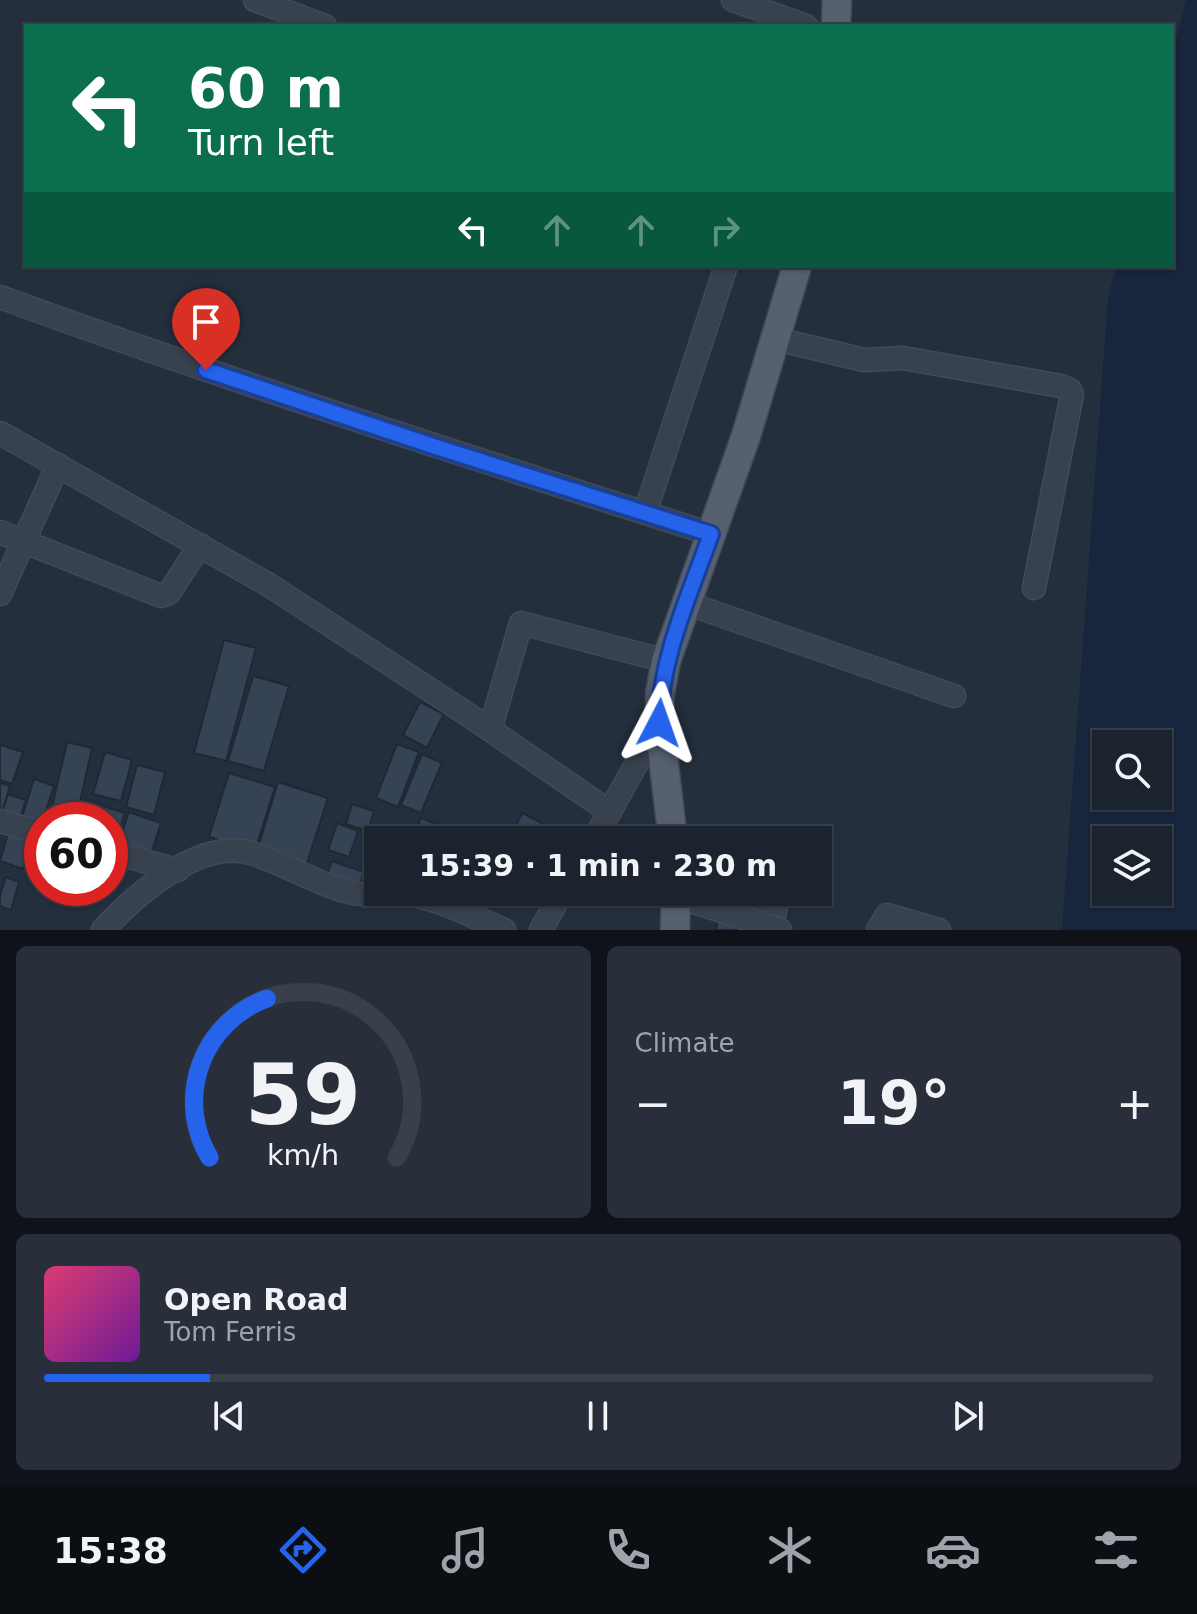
<!DOCTYPE html>
<html lang="en">
<head>
<meta charset="utf-8">
<style>
	body { margin:0; font-family:"DejaVu Sans",sans-serif; background:#282f3a; color:#f1f3f6; height:100vh; display:flex; flex-direction:column; font-size:30px; white-space:nowrap }
	* { box-sizing:border-box; margin:0 }
	p { font-size:26px; color:#a0a4aa }
	.icon { flex:none; width:44px; height:44px; fill:none; stroke:currentColor; stroke-width:2; stroke-linecap:round; stroke-linejoin:round }
	.map { position:relative; height:930px; overflow:hidden }
	.side { display:flex; flex-direction:column; gap:16px; padding:16px; background:#0f1319; flex:1 }
	.side>* { flex:none }
	.top-card { position:absolute; left:24px; top:24px; width:1150px; height:244px; border-radius:0px; box-shadow:0 2px 6px #0004,0 0 0 2px #39404a; background:#0b6e4f; color:#fff; overflow:hidden }
	.buttons { position:absolute; left:1092px; top:730px; display:grid; gap:16px }
	.buttons a { display:grid; place-items:center; width:80px; height:80px; border-radius:0px; background:#1b232e; box-shadow:0 2px 6px #0004,0 0 0 2px #39404a; font-size:40px }
	.speed { position:absolute; left:24px; top:802px; display:flex; gap:16px; font-size:40px; font-weight:700; text-align:center }
	.speed>* { display:grid; place-content:center; width:104px; height:104px; border-radius:50%; background:#1b232e; box-shadow:0 2px 6px #0004,0 0 0 2px #39404a; line-height:1 }
	.speed .limit { border:12px solid #d22; background:#fff; color:#111 }
	.pin { position:absolute; display:grid; place-items:center; width:68px; height:68px; color:#fff; margin:-82px -34px; border-radius:50% 50% 50% 0; rotate:-45deg; box-shadow:0 0 8px #0007 }
	.pin .icon { rotate:45deg }
	.me { position:absolute; width:88px; margin:-44px; rotate:4deg; stroke-linejoin:round; filter:drop-shadow(0 0 6px #0008) }
	.turn { display:flex; align-items:center; gap:28px; height:168px; padding:0 32px; font-size:36px }
	.turn .icon { width:104px; height:104px; stroke-width:2.5 }
	.turn b { display:block; font-size:56px; line-height:68px }
	.lanes { display:flex; align-items:center; height:76px; padding:0 32px; background:#0003; justify-content:center; gap:40px; direction:ltr }
	.lanes .off { opacity:.35 }
	.big { font-size:60px; font-weight:700; line-height:1.1 }
	.side .tile { flex:1; display:flex; flex-direction:column; justify-content:center; gap:12px; min-width:0; padding:0 28px; border-radius:12px; background:#282f3a }
	.side .dial { align-items:center; gap:0 }
	.dial svg { height:208px; overflow:visible; fill:none; stroke:#39404a; stroke-width:7; stroke-linecap:round; text-anchor:middle }
	.dial text { fill:#f1f3f6; stroke:none }
	.song { display:flex; align-items:center; gap:24px }
	.cover { width:96px; height:96px; border-radius:12px; background:linear-gradient(135deg,hsl(340 70% 55%),hsl(280 70% 35%)) }
	.played { height:8px; border-radius:4px; background:linear-gradient(90deg,#2563eb 15%,#39404a 15%) }
	.keys { display:flex; justify-content:space-around; direction:ltr }
	.heat { display:flex; justify-content:space-between; align-items:center; font-size:44px; direction:ltr }
	.side .tiles { flex:1; display:grid; gap:16px; grid-template-columns:1fr 1fr }
	.tile:last-child { grid-column:span 2 }
	.trip { position:absolute; left:364px; top:826px; width:468px; height:80px; border-radius:0px; background:#1b232e; box-shadow:0 2px 6px #0004,0 0 0 2px #39404a; font-weight:700; line-height:80px; text-align:center }
	.tabs { display:flex; height:128px; justify-content:space-around; align-items:center; background:#0b0e12; color:#a0a4aa }
	.tabs .icon { width:56px; height:56px }
	.tabs .on { color:#2563eb }
	.tabs b { font-size:36px; color:#f1f3f6 }
	.map>svg:first-child { display:block }
	.water { fill:#17263c; fill-rule:evenodd }
	.building { fill:#364354; stroke:#1f2835; stroke-width:2 }
	.lines { fill:none; stroke-linecap:round; stroke-linejoin:round }
	.minor-casing { stroke:#414a57; stroke-width:25 }
	.major-casing { stroke:#414a57; stroke-width:31 }
	.minor { stroke:#38414e; stroke-width:22 }
	.major { stroke:#56606e; stroke-width:28 }
	.route-casing { stroke:#184099; stroke-width:20 }
	.route { stroke:#2563eb; stroke-width:14 }
</style>
</head>
<body>
<div class="map">
<svg width="1197" height="930" viewBox="0 0 1197 930">
	<rect width="100%" height="100%" fill="#242f3e"/>
	<path class="water" d="M1186 0H1197V930H1062L1108 298 1116 266H1172V55ZM1106 744H1158V796H1106ZM1106 840H1158V892H1106Z"/>
	<path class="building" d="M224 640 256 648 226 761 194 753Z
		M253 676 289 686 264 771 228 761Z
		M420 702 444 714 427 748 403 735Z
		M67 742 92 748 76 820H49Z
		M397 744 419 752 398 807 376 798Z
		M0 745 23 752 12 784 0 780Z
		M105 752 132 760 121 801 93 794Z
		M422 754 442 763 421 813 401 805Z
		M137 765 165 772 154 815 126 807Z
		M229 773 275 787 255 851 209 837Z
		M34 779 54 786 42 822 20 823Z
		M278 782 328 798 305 869 256 854Z
		M0 783 10 786 0 818Z
		M8 794 26 800 18 825 0 819Z
		M85 800 125 813 112 851 110 850V820H79Z
		M352 804 374 811 368 831 346 824Z
		M129 812 161 823 149 860 117 849Z
		M522 813 542 823 534 840H509Z
		M421 818 447 828 443 840H412Z
		M337 823 358 831 349 857 328 850Z
		M9 830 34 838 23 869 0 861Z
		M37 837 42 839V867L28 863Z
		M332 861 364 872 359 887 327 875Z
		M6 877 19 882 11 910 0 906V895Z
		M716 892H755L751 911 716 901Z
		M757 892H784L794 895 786 924 751 914Z
		M719 916 766 930H716Z"/>
	<g class="lines">
		<defs>
			<path id="minor" d="M255 0 325 26
				M733 0 806 26
				M0 297C235 383 473 458 711 534
				M776 339 864 360 903 358 1061 386 1070 390 1072 394 1034 588
				M0 433 269 585 467 714 610 812
				M645 513 726 266
				M0 532 161 596 169 593 200 545
				M0 594 58 465
				M686 603 954 696
				M490 730 521 623 666 661
				M0 821 42 833
				M594 840 659 723
				M110 852 178 870
				M676 896 780 930
				M103 930C136 894 202 836 254 854 285 864 314 882 345 891 366 898 390 891 412 895 444 901 474 917 504 930
				M541 930 562 892
				M878 930 887 915 939 930"/>
			<path id="major" d="M836 26 837 0
				M673 840 659 723 660 694 666 661 746 436 797 266
				M675 930 676 892"/>
		</defs>
		<use href="#minor" class="minor-casing"/>
		<use href="#major" class="major-casing"/>
		<use href="#minor" class="minor"/>
		<use href="#major" class="major"/>
	</g>
	<g class="lines">
		<defs>
			<path id="route" d="M206 370 433 446 711 534C689 597 661 655 659 723"/>
		</defs>
		<use href="#route" class="route-casing"/>
		<use href="#route" class="route"/>
	</g>
</svg>
<div class="buttons">
<a><svg class="icon" aria-label="search" viewBox="0 0 24 24"><circle cx="10" cy="10" r="6"/><path d="M15 15l6 6"/></svg></a>
<a><svg class="icon" aria-label="layers" viewBox="0 0 24 24"><path d="M12 4l9 5-9 5-9-5zM3 14l9 5 9-5"/></svg></a>
</div>
<div class="speed"><div class="limit">60</div></div>
<div class="pin" style="left:206px;top:370px;background:#d93025"><svg class="icon" aria-label="arrive" viewBox="0 0 24 24"><path d="M6 21V4h12l-3 4 3 4H6"/></svg></div>
<svg class="me" style="left:659px;top:723px" viewBox="-20 -20 40 40"><path d="M0-17L14 15 0 8-14 15z" fill="#2563eb" stroke="#fff" stroke-width="4"/></svg>
<div class="trip">15:39 · 1 min · 230 m</div>
<div class="top-card">
<div class="turn"><svg class="icon" aria-label="left" viewBox="0 0 24 24"><path d="M17 20v-9H6M10 6l-5 5 5 5"/></svg><div><b>60 m</b>Turn left</div></div>
<div class="lanes"><svg class="icon" aria-label="left" viewBox="0 0 24 24"><path d="M17 20v-9H6M10 6l-5 5 5 5"/></svg><svg class="icon off" aria-label="ahead" viewBox="0 0 24 24"><path d="M12 20V5M6 11l6-6 6 6"/></svg><svg class="icon off" aria-label="ahead" viewBox="0 0 24 24"><path d="M12 20V5M6 11l6-6 6 6"/></svg><svg class="icon off" aria-label="right" viewBox="0 0 24 24"><path d="M7 20v-9h11M14 6l5 5-5 5"/></svg></div>
</div>
</div>
<section class="side">
<div class="tiles">
<div class="tile dial"><svg viewBox="0 0 100 80">
<path d="M14 69A42 42 0 1 1 86 69"/>
<path d="M14 69A42 42 0 0 1 36 8" stroke="#2563eb"/>
<text x="50" y="56" font-size="32" font-weight="700">59</text>
<text x="50" y="72" font-size="11">km/h</text>
</svg></div>
<div class="tile"><p>Climate</p>
<div class="heat"><a>−</a><b class="big">19°</b><a>+</a></div>
</div>
<div class="tile">
<div class="song"><i class="cover"></i><div><b>Open Road</b><p>Tom Ferris</p></div></div>
<div class="played"></div>
<div class="keys"><svg class="icon" aria-label="previous" viewBox="0 0 24 24"><path d="M18 5L8 12l10 7zM5 5v14"/></svg><svg class="icon" aria-label="pause" viewBox="0 0 24 24"><path d="M8 5v14M16 5v14"/></svg><svg class="icon" aria-label="next" viewBox="0 0 24 24"><path d="M6 5l10 7-10 7zM19 5v14"/></svg></div>
</div>
</div>
</section>
<nav class="tabs">
<b>15:38</b>
<svg class="icon on" aria-label="directions" viewBox="0 0 24 24"><path d="M12 3l9 9-9 9-9-9zM9 14v-3h6M13 9l2 2-2 2"/></svg>
<svg class="icon" aria-label="music" viewBox="0 0 24 24"><path d="M9 18V5l10-2v13"/><circle cx="6" cy="18" r="3"/><circle cx="16" cy="16" r="3"/></svg>
<svg class="icon" aria-label="phone" viewBox="0 0 24 24"><path d="M5 4h4l2 5-3 2q2 4 5 5l2-3 5 2v4C11 20 4 13 5 4z"/></svg>
<svg class="icon" aria-label="climate" viewBox="0 0 24 24"><path d="M12 3v18M4 7l16 10M4 17L20 7"/></svg>
<svg class="icon" aria-label="car" viewBox="0 0 24 24"><path d="M5 17H2v-5l4-1 3-4h7l3 4 3 1v5h-3M9 17h6M6 11h13"/><circle cx="7" cy="17" r="2"/><circle cx="17" cy="17" r="2"/></svg>
<svg class="icon" aria-label="filters" viewBox="0 0 24 24"><path d="M4 7h16M4 17h16"/><circle cx="9" cy="7" r="2"/><circle cx="15" cy="17" r="2"/></svg>
</nav>
</body>
</html>
